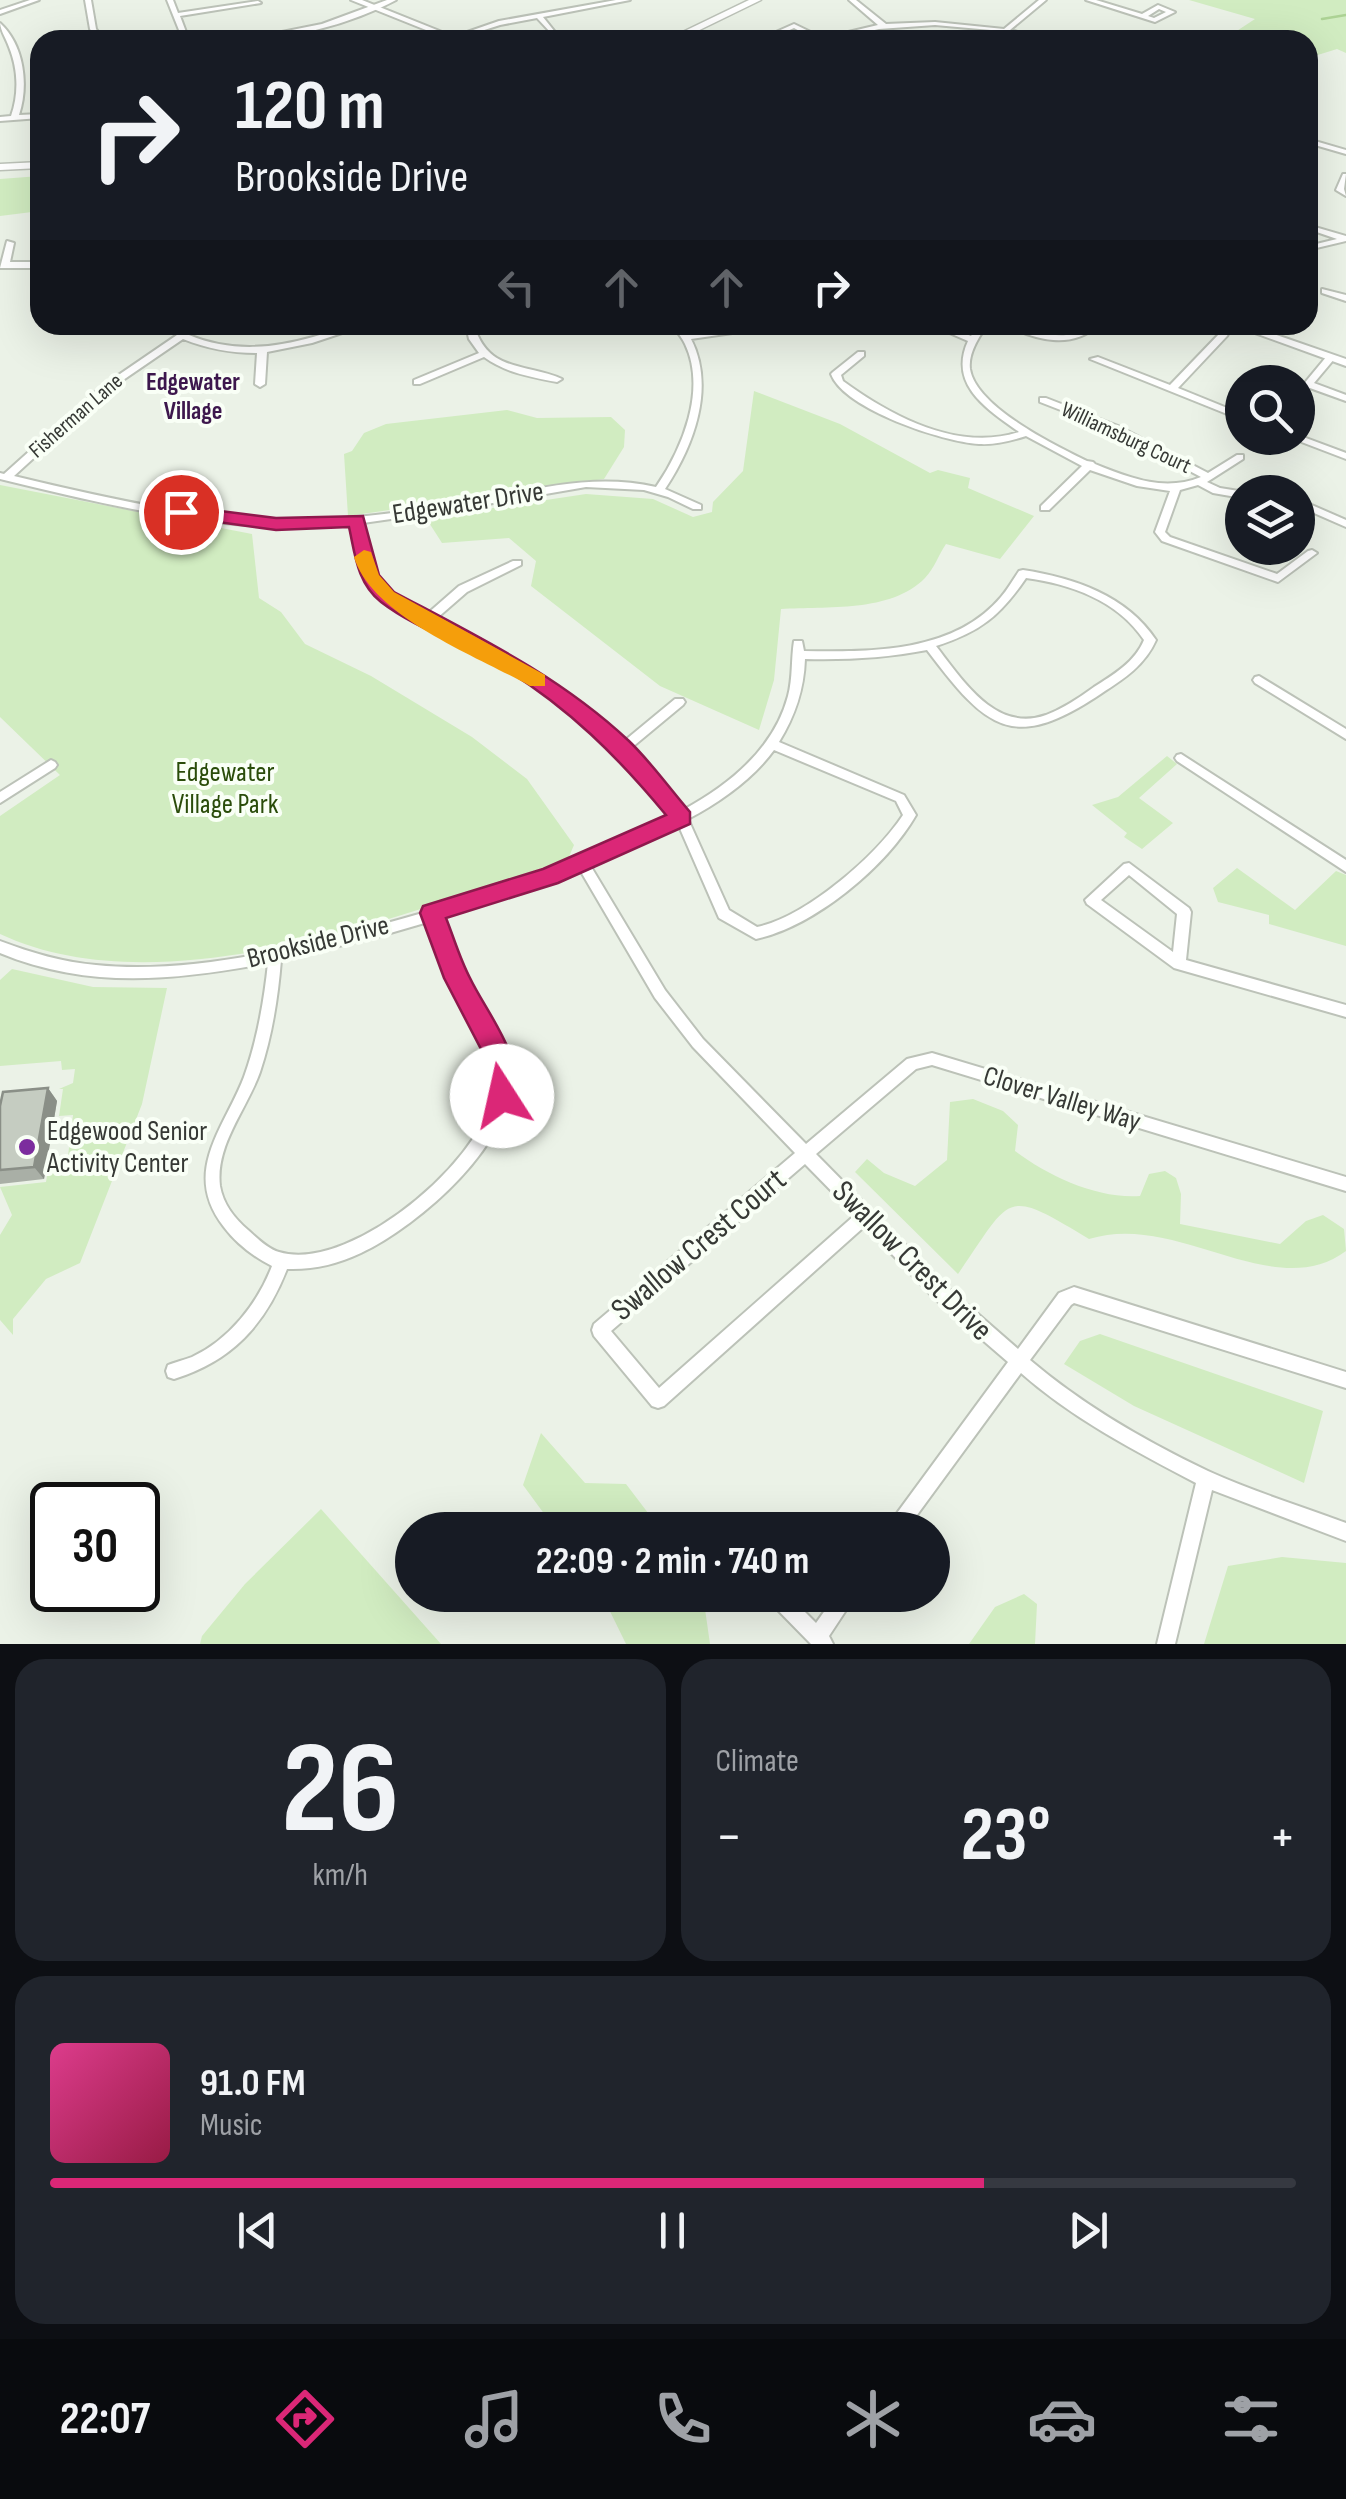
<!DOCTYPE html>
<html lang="en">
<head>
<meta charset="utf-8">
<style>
	body { margin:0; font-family:"Sofia Sans Condensed",sans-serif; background:#20242c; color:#f1f3f6; height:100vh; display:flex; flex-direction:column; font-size:38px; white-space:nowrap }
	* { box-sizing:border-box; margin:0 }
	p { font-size:32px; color:#9ea1a6 }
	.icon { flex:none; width:55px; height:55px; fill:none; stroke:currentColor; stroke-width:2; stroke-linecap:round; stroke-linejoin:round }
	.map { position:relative; height:1644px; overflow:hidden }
	.sheet { display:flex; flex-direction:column; gap:15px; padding:15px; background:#0d0f14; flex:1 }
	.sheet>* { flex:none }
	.banner { position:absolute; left:30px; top:30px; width:1288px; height:305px; border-radius:30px; box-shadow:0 10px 40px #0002; background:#171b24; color:#f1f3f6; overflow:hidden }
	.tools { position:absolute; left:1225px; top:365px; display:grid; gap:20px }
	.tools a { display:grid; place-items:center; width:90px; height:90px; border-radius:50%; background:#171b24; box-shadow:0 10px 40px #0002; font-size:50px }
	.speed { position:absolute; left:30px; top:1482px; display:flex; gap:20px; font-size:50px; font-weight:700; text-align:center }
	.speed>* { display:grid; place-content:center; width:130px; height:130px; border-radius:50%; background:#171b24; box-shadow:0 10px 40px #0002; line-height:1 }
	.speed .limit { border:5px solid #111; border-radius:15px; background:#fff; color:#111 }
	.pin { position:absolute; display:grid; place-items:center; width:85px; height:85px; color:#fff; margin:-42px; border:5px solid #fff; border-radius:50%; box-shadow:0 2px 10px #0007 }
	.me { position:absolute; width:110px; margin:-55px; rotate:350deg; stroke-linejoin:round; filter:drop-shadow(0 0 8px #0008) }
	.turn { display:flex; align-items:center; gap:35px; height:210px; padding:0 40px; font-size:45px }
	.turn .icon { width:130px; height:130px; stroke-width:2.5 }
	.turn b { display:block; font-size:70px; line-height:85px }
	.lanes { display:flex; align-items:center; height:95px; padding:0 40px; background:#0003; justify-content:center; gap:50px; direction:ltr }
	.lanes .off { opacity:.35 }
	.big { font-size:75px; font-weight:700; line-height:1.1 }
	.sheet .tile { flex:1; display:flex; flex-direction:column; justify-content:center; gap:15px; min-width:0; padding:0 35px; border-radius:30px; background:#20242c }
	.sheet .dial { align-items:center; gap:0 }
	.dial b { font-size:130px; line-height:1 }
	.song { display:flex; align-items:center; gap:30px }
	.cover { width:120px; height:120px; border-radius:15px; background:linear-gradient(135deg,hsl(330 70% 55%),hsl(340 70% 35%)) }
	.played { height:10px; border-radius:5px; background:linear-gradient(90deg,#db2777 75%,#363941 75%) }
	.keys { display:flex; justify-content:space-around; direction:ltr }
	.heat { display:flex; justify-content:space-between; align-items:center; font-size:55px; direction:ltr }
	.sheet .tiles { flex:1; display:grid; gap:15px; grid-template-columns:1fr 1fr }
	.tile:last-child { grid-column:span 2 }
	.trip { position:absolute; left:395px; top:1512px; width:555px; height:100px; border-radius:50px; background:#171b24; box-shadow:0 10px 40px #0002; font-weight:700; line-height:100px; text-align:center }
	.menu { display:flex; height:160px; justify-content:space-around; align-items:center; background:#090b0e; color:#9ea1a6 }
	.menu .icon { width:70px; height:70px }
	.menu .on { color:#db2777 }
	.menu b { font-size:45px; color:#f1f3f6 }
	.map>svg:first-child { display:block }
	.green { fill:#d1ecc1 }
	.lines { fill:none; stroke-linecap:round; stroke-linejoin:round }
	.stream { stroke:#acd294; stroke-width:2.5 }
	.minor-casing { stroke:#bcc2b8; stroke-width:4 }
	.tertiary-casing { stroke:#bcc2b8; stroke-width:4 }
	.secondary-casing { stroke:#bcc2b8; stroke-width:3 }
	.minor { fill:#fff; fill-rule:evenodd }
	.tertiary { fill:#fff; fill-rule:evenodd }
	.secondary { fill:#fff; fill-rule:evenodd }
	.wall { fill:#a9afa6 }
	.shaded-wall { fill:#8a8f87 }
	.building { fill:#c5ccc1; stroke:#8a8f87; stroke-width:2.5 }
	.route { fill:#db2777; stroke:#8e194d; stroke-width:2.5 }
	.slow { fill:#f59e0b }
	.poi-dot { fill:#7c2d9e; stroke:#f9fff6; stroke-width:4 }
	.labels { text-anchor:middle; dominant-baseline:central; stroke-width:8; stroke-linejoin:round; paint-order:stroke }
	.far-street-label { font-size:22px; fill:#363935; stroke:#f9fff6 }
	.far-neighbourhood-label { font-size:25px; font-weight:bold; fill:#3d174d; stroke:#f9fff6 }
	.street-label { font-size:28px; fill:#363935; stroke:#f9fff6 }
	.park-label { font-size:28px; fill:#2a4c0a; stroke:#f9fff6 }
	.poi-label { font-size:28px; fill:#363935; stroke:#f9fff6; text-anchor:start }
	.near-street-label { font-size:32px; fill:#363935; stroke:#f9fff6 }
</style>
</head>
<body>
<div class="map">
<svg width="1346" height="1644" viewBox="0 0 1346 1644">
	<rect width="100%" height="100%" fill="#ebf2e7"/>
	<path class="green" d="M1189 0H1346V53L1337 49 1308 58V40H1223L1255 19Z
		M40 176V211L0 216V179Z
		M754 391 840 424 930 473 938 470 970 478 968 488 1034 516 1000 559 946 544C939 554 934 569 925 578 891 613 826 606 781 609L774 680 759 730 660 686 531 586 536 561 509 538 442 543 426 518 586 494 653 499 693 517 712 512 713 502 743 471Z
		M507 410 537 418 611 417 625 430 624 447 604 479 348 516 344 454 352 451 364 433 386 424Z
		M0 485 252 534 259 598 281 612 305 644 371 676 472 737 527 779 574 845 568 859C408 914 162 1010 0 934V816L60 775 0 717Z
		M1167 756 1177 764 1139 798 1173 823 1142 849 1124 837 1127 833 1092 805 1118 797Z
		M1237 868 1295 910 1336 871 1346 875V946L1269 924V915L1218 902 1213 888Z
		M12 969 93 987 167 988 142 1104 80 1263 46 1279 13 1319V1335L0 1320V1235L12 1215 0 1187 46 1182 50 1158 68 1156 73 1115 59 1116 63 1089H59L73 1083 75 1069 62 1070 61 1061 0 1066V980Z
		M973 1099 1003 1111 1018 1125 1015 1151C1048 1176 1097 1199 1140 1196L1149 1174 1165 1171 1176 1178 1181 1194 1180 1224 1280 1244 1306 1221 1323 1215 1344 1229 1346 1251C1273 1305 1178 1211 1089 1239 1003 1187 1013 1195 958 1274L855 1172 867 1159 884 1173 915 1186 947 1160 950 1102Z
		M1100 1334 1323 1411 1304 1483 1134 1406 1064 1364 1080 1341Z
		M541 1433 585 1483 626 1484 661 1530H556L523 1485Z
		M321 1509 441 1644H200L202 1636 245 1584Z
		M1282 1557 1346 1563V1644H1204L1228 1566Z
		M1024 1594 1037 1604 1035 1644H969L995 1607Z
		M602 1595H703L710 1644H626Z"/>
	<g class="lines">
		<path class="stream" d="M1322 19 1346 15"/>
		<defs>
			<path id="minor" d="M30 0H39L0 14V10Z
				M85 0H91L96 29 104 40H98L90 29Z
				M167 0H173L178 13 258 1 261 3 180 16 189 40H183Z
				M387 0H396C353 23 291 40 242 40L322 24Z
				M616 0H630L543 17 555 32 552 34 537 18 500 25 453 40 450 38 499 21Z
				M849 0H856L886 24 935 22 1004 29 1039 0H1046L1010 30 1049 40H1037L991 30 935 25 879 29 831 40H816L794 28 785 32 800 40H791L776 32 794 24 823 38 878 25Z
				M1086 0H1096L1142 14 1158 5 1175 12 1155 22ZM1159 9 1166 12 1154 18 1148 16Z
				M0 23C24 45 29 85 19 115L40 114V118L0 121V117L11 116C19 94 18 69 9 47 6 38 1 32 0 23Z
				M1116 36 1118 37V39L1109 40Z
				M1308 139 1346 150V154L1308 143Z
				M1343 174H1346L1344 189 1346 196 1336 190Z
				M1308 225 1346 236V241L1308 250V246L1337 239 1308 229Z
				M7 241 14 243 10 262H40V268H0Z
				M1322 289 1346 295V301L1322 293Z
				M159 325H170L183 331 192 325H202L189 335C230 352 271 349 313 337 331 332 348 325 366 325L312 343 267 352 265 384 260 387 255 384 257 353C231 353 208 349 183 339L107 391 14 476C122 502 234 528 346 518 394 514 442 506 490 497 547 487 598 474 656 487 682 449 707 390 685 344 682 337 676 331 672 325H681L688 334 756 325V329L753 330 691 339C716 388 693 447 665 489L701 505V509H693L668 497 644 490 586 487 447 511 363 523 375 576 392 594 427 614 459 586 513 561H521V565L467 592 436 619 536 674 623 742 675 699H683L685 702 683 705 630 749 683 810C729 785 774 749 788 696 793 678 791 659 794 641H802L804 651C871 652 954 653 1001 597 1008 589 1013 580 1019 571L1023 570C1074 578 1126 595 1156 640 1145 665 1124 679 1102 693 1012 754 986 728 927 650 886 658 846 660 805 659 804 690 795 716 779 742L904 795 916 815C886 867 815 926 756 939L719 918 678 824 643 843 590 865 665 990 703 1039 806 1144 907 1059 932 1053 1346 1177V1191L932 1065 916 1069 816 1154 947 1287 1018 1349 1059 1293 1074 1287 1346 1372V1388L1074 1303 1071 1305 1030 1360C1083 1405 1145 1441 1208 1471 1251 1491 1301 1506 1346 1523V1541L1212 1490 1175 1644H1157L1196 1483C1135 1451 1073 1419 1021 1373L906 1530H886L889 1524 1008 1362 935 1299 865 1226 664 1406 658 1408 652 1406 594 1336 592 1330 594 1324 795 1153 693 1047 655 998 580 870 440 918C447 938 453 957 462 976 478 1006 505 1037 510 1072 518 1141 417 1227 361 1253 338 1264 313 1270 287 1269 265 1325 232 1361 174 1379L168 1377 166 1371 168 1365C176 1362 184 1360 192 1357 229 1340 258 1303 272 1266 254 1257 236 1243 224 1227 181 1172 224 1129 244 1077 257 1041 264 1001 268 963 176 980 89 990 0 953V941C32 953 62 962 96 965 200 976 326 941 426 912L432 908 436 909C517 885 597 855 673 816L619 752 528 680 384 600 365 577 353 524C233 536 115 507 0 479V473L4 474 101 387 177 335ZM1026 578C1071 584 1118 601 1144 640 1135 662 1113 675 1094 687 1079 698 1064 708 1046 715 996 733 963 681 936 646 980 632 1000 616 1026 578ZM774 750 896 801 903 815C876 856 806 917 757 927L729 910 688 819C720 802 753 779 774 750ZM428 922C436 944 443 965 454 986 468 1013 494 1043 496 1075 500 1149 352 1275 279 1252 268 1249 257 1238 248 1230 235 1219 223 1204 220 1186 215 1145 247 1109 260 1072 272 1036 278 998 281 960L380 936ZM805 1164 855 1215 659 1388 611 1331Z
				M466 325H474C488 373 526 363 562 379L557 382C531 377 506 373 484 357L420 384H414V380L479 353 469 339Z
				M931 325H943L971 336 979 325H987C979 337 968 353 970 369 976 407 1056 446 1087 461L1093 462 1095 464C1130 478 1164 492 1201 477L1112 430 1040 402V398H1046L1118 426 1208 473 1237 455H1243V459L1207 482 1220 488 1245 492H1242V498L1213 493 1198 485 1180 490 1165 532 1170 537 1277 574 1308 551 1312 550 1317 553 1278 582 1162 541 1155 532 1170 491 1137 486 1090 470 1049 510H1041V506L1082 466 1026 436C1010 441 995 445 979 444 943 442 844 409 831 374L833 372 858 352H864V356L841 375 843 381C891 416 958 452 1019 432 987 409 948 385 968 341Z
				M1006 325C1026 325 1045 337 1066 335 1079 334 1086 325 1098 325 1072 350 1035 340 1006 325Z
				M1224 331 1228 334 1227 336 1178 388 1242 414V420L1090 359 1098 357 1170 385 1221 332Z
				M1330 355 1335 358 1314 383 1346 395V401L1310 388 1301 398 1298 399V391L1327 356Z
				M1298 435 1346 453V459L1291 438H1298Z
				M1298 499 1346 520V527L1298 506Z
				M1259 676 1346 729V739L1255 683 1253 680 1255 677Z
				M1181 754 1346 860V872L1177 761 1175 758 1177 755Z
				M51 760 55 762 57 765 55 768 0 803V792Z
				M1129 863 1189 908 1191 912 1186 960 1346 1005V1017L1174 968 1087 904 1085 900 1124 864ZM1129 875 1177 914 1173 952 1101 900Z
				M766 1595H788L816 1623 836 1595H856L829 1636 833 1644H811L769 1601Z"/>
			<path id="tertiary" d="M351 0H362L462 40H451Z
				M1233 325H1248L1346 359V366Z"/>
			<path id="secondary" d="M749 0H761L679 40H666Z
				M40 162V168L0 170V164Z"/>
		</defs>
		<use href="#minor" class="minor-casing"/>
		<use href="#tertiary" class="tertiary-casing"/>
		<use href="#secondary" class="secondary-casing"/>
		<use href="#minor" class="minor"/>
		<use href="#tertiary" class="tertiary"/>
		<use href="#secondary" class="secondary"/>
	</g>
	<path class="wall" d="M48 1088 57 1101 44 1179 0 1184V1106Z"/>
	<path class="shaded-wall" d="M48 1088 57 1101 44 1179 34 1167Z"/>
	<path class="building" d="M48 1088 34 1167 0 1170V1106L3 1092Z"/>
	<path class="route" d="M181 506 276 518 363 516 379 575 394 592C477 636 560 676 629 741 651 762 670 789 690 812V824L558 883 446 918C454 938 460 959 470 978 487 1014 530 1063 511 1104H493L483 1053 444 978 420 913 423 906 543 869 666 815C618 757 568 707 502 667 464 644 416 629 381 602 357 583 355 554 349 527L276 530 174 516V507Z"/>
	<path class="slow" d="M364 550 371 552 379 575 394 592 545 675V686H530C477 656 372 617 354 557Z"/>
	<circle class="poi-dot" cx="27" cy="1147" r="10"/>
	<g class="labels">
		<g class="far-street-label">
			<text transform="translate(76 416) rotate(-41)">Fisherman Lane</text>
			<text transform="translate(1126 438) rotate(25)">Williamsburg Court</text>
		</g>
		<g class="far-neighbourhood-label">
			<text x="193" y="382">Edgewater<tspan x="193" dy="29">Village</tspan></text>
		</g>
		<g class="street-label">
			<text transform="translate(468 503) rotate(-9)">Edgewater Drive</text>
			<text transform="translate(318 942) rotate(-14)">Brookside Drive</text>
			<text transform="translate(1062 1099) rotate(17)">Clover Valley Way</text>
		</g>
		<g class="park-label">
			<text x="225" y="772">Edgewater<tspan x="225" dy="32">Village Park</tspan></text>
		</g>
		<g class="poi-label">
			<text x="47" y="1131">Edgewood Senior<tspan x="47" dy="32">Activity Center</tspan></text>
		</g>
		<g class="near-street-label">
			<text transform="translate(699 1245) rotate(-40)">Swallow Crest Court</text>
			<text transform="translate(912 1261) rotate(45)">Swallow Crest Drive</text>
		</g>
	</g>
</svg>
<div class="tools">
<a><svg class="icon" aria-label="search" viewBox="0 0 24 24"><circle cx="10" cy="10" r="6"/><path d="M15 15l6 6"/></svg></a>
<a><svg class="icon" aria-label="layers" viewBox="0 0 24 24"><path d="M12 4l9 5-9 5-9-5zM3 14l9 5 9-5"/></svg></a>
</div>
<div class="speed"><div class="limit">30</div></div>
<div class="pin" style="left:181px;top:512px;background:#d93025"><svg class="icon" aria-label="arrive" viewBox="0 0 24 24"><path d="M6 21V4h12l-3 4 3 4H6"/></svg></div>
<svg class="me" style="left:502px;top:1096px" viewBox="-20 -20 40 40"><circle r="19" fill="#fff"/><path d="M0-13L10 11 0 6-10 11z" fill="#db2777"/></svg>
<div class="trip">22:09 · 2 min · 740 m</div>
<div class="banner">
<div class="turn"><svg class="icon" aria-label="right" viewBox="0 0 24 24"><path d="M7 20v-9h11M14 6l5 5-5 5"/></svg><div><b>120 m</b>Brookside Drive</div></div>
<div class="lanes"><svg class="icon off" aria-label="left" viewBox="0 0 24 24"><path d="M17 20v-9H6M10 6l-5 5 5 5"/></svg><svg class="icon off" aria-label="ahead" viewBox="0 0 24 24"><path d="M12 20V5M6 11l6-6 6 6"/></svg><svg class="icon off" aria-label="ahead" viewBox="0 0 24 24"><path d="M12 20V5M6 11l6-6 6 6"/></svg><svg class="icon" aria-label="right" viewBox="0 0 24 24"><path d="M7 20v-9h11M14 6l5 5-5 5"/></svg></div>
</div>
</div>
<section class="sheet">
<div class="tiles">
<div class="tile dial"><b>26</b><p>km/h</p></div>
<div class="tile"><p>Climate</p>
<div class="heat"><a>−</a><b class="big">23°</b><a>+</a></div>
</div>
<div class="tile">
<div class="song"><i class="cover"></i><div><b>91.0 FM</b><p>Music</p></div></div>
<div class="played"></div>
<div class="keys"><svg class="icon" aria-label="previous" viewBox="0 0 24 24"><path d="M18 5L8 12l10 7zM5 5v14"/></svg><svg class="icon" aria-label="pause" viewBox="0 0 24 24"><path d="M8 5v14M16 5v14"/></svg><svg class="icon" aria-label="next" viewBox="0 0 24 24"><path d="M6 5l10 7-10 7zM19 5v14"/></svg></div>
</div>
</div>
</section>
<nav class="menu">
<b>22:07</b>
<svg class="icon on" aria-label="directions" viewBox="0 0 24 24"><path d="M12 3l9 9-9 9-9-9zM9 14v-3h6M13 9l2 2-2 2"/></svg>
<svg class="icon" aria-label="music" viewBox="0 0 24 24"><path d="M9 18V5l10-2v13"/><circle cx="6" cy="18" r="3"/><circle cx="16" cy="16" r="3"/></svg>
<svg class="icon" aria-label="phone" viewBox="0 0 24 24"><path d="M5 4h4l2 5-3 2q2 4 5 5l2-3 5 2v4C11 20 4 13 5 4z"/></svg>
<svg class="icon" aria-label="climate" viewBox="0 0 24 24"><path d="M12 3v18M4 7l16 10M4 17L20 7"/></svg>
<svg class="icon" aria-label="car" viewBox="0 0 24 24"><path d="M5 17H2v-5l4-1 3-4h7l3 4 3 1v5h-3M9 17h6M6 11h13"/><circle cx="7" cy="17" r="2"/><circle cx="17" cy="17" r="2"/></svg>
<svg class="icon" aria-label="filters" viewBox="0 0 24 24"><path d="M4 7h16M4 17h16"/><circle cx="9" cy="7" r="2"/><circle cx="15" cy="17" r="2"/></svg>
</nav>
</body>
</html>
